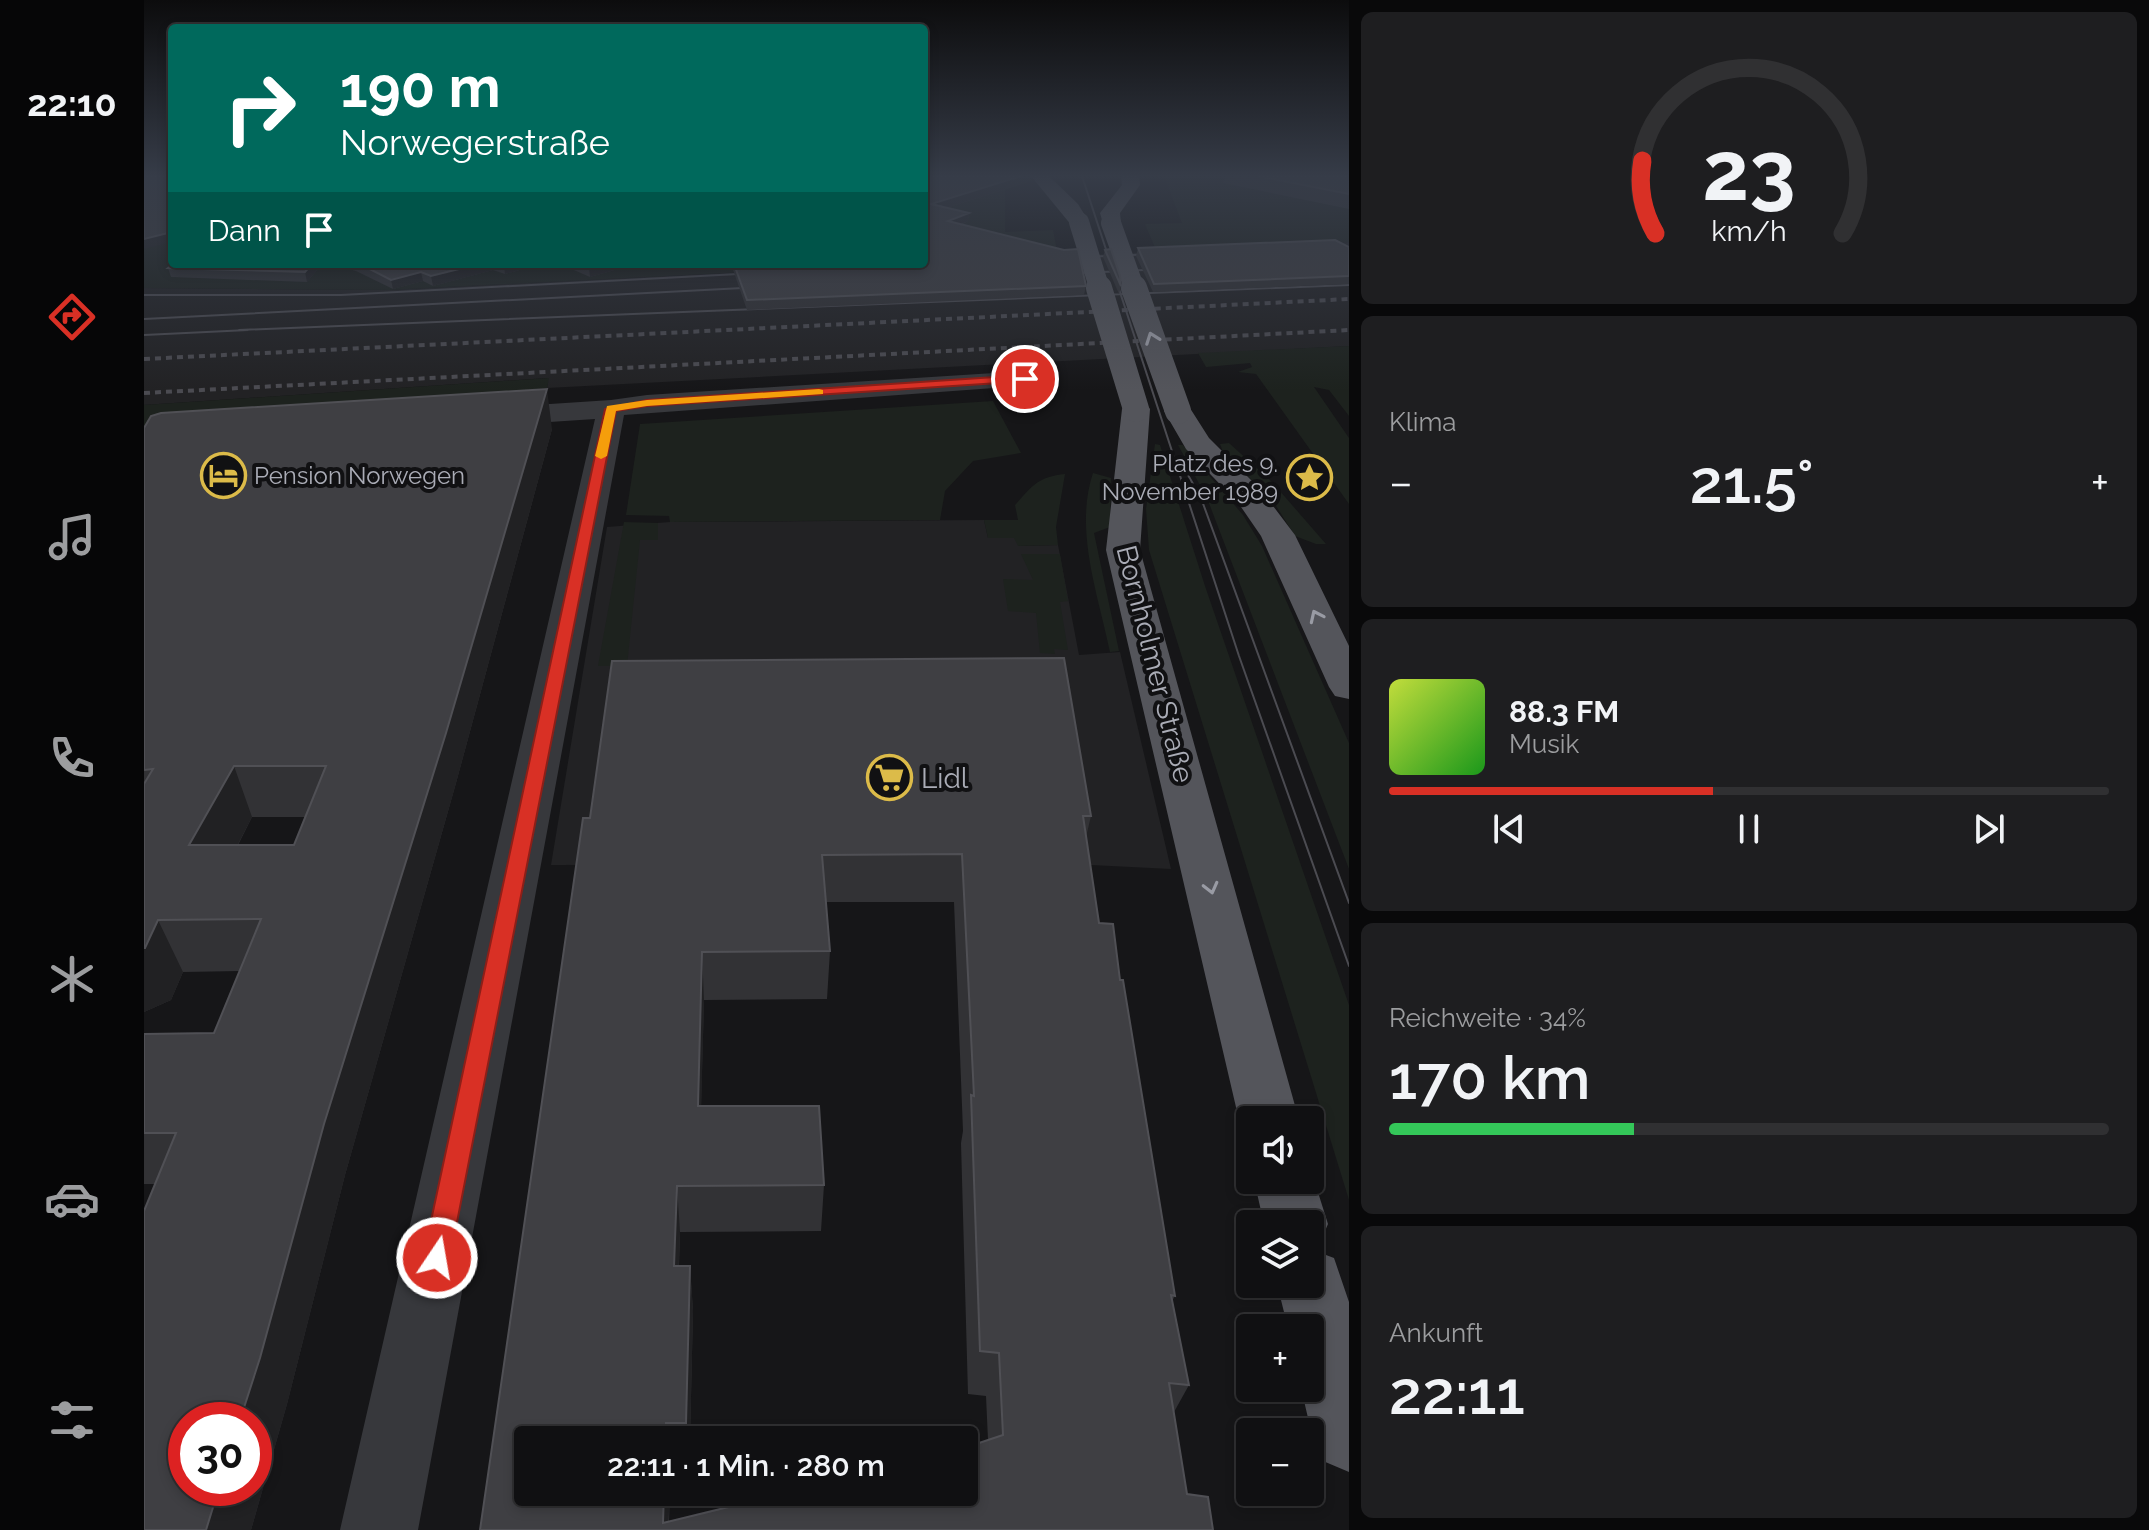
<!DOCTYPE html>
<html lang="de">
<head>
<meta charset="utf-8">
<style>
	body { margin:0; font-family:Raleway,sans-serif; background:#1e1e20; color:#f1f3f6; height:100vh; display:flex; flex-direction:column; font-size:30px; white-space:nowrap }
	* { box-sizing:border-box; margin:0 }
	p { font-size:26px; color:#9c9d9f }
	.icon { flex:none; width:44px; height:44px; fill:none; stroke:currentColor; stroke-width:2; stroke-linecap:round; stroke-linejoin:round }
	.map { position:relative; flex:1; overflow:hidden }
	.sheet { display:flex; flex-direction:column; gap:12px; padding:12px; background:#09090a; width:800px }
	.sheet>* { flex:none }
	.hud { position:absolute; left:24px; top:24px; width:760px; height:244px; border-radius:8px; box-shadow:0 4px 12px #0003,0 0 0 2px #303032; background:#00695c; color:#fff; overflow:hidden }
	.buttons { position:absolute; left:1092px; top:1106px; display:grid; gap:16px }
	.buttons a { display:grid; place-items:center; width:88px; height:88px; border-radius:8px; background:#101012; box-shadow:0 4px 12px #0003,0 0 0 2px #303032; font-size:40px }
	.speed { position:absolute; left:24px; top:1402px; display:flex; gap:16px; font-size:40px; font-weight:700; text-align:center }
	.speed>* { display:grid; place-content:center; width:104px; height:104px; border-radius:50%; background:#101012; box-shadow:0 4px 12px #0003,0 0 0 2px #303032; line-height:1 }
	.speed .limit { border:12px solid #d22; background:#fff; color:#111 }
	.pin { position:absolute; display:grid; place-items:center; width:68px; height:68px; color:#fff; margin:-34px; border:4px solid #fff; border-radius:50%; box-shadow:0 2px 8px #0007 }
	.me { position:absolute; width:88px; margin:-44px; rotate:12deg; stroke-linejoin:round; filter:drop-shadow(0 0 6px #0008) }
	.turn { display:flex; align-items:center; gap:28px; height:168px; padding:0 40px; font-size:36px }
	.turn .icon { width:104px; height:104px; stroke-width:2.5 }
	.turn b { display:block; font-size:56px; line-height:68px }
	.then { display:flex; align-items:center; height:76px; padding:0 40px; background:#0003; gap:16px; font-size:30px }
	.big { font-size:60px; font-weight:600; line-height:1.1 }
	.sheet .card { flex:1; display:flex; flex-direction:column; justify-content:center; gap:12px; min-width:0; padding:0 28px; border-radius:12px; background:#1e1e20 }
	.sheet .dial { align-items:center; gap:0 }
	.dial svg { height:208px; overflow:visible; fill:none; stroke:#303032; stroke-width:7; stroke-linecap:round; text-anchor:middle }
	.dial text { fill:#f1f3f6; stroke:none }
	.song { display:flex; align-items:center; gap:24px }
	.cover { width:96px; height:96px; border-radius:12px; background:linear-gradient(135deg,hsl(70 70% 55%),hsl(120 70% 35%)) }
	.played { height:8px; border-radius:4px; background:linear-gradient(90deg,#d93025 45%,#303032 45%) }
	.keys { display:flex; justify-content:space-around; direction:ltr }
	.heat { display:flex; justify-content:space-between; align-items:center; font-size:44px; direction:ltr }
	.charge { height:12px; border-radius:6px; background:linear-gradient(90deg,#34c759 34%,#303032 0) }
	.trip { position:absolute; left:370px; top:1426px; width:464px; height:80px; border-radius:8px; background:#101012; box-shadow:0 4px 12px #0003,0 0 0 2px #303032; font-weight:600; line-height:80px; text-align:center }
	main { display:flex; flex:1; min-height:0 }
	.tabs { display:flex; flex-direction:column; width:144px; justify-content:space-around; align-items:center; background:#060607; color:#9c9d9f }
	.tabs .icon { width:56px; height:56px }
	.tabs .current { color:#d93025 }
	.tabs b { font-size:36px; color:#f1f3f6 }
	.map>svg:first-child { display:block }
	.built { fill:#222224 }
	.green { fill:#1d221e }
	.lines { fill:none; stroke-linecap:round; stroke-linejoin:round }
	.minor { fill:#37383c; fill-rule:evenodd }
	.primary { fill:#54555b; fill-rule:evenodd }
	.tram { stroke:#4b4b51; stroke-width:2 }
	.rail { stroke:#4b4b51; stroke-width:4; stroke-dasharray:6 5; stroke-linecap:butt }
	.primary-bridge-far1 { stroke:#54555b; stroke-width:20 }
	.primary-bridge { stroke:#54555b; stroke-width:26 }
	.wall { fill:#323235; fill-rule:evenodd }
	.shaded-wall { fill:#212123 }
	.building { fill:#3f3f43; stroke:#505055; stroke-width:2; fill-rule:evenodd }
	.oneway { stroke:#999ba4 }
	.route { fill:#d93025; stroke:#8d1f18; stroke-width:2 }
	.slow { fill:#f59e0b }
	.labels { text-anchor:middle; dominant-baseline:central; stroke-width:8; stroke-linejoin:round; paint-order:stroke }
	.far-poi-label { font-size:24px; fill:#aaacb6; stroke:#111113; text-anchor:end }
	.street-label { font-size:28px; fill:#aaacb6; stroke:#111113 }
	.poi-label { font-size:28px; fill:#aaacb6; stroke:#111113; text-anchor:start }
</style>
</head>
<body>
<main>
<nav class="tabs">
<b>22:10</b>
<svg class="icon current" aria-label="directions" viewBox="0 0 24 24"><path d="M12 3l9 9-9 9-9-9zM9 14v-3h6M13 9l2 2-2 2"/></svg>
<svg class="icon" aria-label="music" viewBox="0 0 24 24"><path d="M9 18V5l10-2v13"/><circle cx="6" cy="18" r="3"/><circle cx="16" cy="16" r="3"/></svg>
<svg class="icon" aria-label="phone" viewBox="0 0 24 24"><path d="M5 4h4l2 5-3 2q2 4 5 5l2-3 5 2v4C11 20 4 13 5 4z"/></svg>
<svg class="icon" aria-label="climate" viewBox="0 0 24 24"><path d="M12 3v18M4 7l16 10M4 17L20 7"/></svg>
<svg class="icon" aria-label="car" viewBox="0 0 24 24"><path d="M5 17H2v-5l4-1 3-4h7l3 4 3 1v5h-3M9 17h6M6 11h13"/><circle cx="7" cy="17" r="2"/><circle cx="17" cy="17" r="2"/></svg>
<svg class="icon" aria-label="filters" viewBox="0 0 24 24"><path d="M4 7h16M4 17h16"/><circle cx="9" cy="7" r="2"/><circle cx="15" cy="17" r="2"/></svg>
</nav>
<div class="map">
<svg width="1205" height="1530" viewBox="0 0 1205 1530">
	<rect width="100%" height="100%" fill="#161618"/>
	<path class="built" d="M1205 242V346L403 388 404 378 0 405V288L245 290Z
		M840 520 844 538H871L875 546 914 545 935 655 976 652 1027 869 927 864 407 865 463 527 526 522Z"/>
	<path class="green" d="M780 176H861V232L909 230 914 256 780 263Z
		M1020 176H1205V242L1012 250 1001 224 1038 223Z
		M28 184V264H758L245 290 0 288V197Z
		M1205 346V416L1185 390 1170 387 1205 438V504L1112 374 1094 372 1108 367 1106 363 1062 367 1054 353Z
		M405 378 403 388 0 427V405Z
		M849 401 877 453 829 461 801 491 796 520 526 522 525 516 482 515 496 424Z
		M1085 443 1128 482 1182 544H1172L1151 536 1129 501 1079 452 1076 444Z
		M1011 444 1016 445 1061 586 1205 1005V1200L1005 550 1002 509Z
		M1034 445H1039L1099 515 1118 546 1205 743V869L1063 498Z
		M949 473 967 478 966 527 950 533 975 651 966 652C954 594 930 530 949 473Z
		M921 474 912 527 914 545 874 546 870 538H844L840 520H874L871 505C889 485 894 477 921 474Z
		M480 522 514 523V540H496L483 666H454Z
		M877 554H916L924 601 916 602 924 650 910 649 911 654 896 653 892 613 864 611 859 579 889 580Z"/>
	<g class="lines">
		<path class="minor" d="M881 371 891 373 895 379 891 385 480 415 274 1530H196L451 419 345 426 335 423 331 417 335 411 345 408 467 400 503 395Z"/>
		<path class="primary" d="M887 176H905L934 204 945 222 942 226H928Z
			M977 176H995L996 185 976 213 977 223 974 227H960L956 213 978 185Z
			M992 400 1002 403 1006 409 996 550 1155 1120H1106V1139L1095 1120 962 550 978 409 982 403Z
			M1034 402 1044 405 1065 438 1117 490 1151 535 1205 646V699L1191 696 1185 687 1117 536 1095 504 1042 449 1020 411 1024 405Z
			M1166 1167 1184 1224 1175 1245 1166 1249 1190 1258 1205 1302V1472L1179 1461 1168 1435 1157 1388H1166V1328H1144L1133 1284H1166V1224H1120L1110 1180H1166Z"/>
		<path class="tram" d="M938 176 1095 656 1205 966
			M913 258 1013 254
			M917 274 1021 269
			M0 295H197L613 273
			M0 319 618 287
			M95 330 1205 285
			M0 335 104 330
			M1044 475 1057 498 1205 903"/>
		<path class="rail" d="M0 359 1205 299
			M0 393 1205 330"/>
		<path class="primary-bridge-far1" d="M935 222 956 290
			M967 223 991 290"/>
		<path class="primary-bridge" d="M955 288 992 409
			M990 288 1034 411"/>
	</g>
	<path class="wall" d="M780 176 887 181 802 208 825 213 824 221 817 225 942 286 940 295 603 310 587 264H780Z
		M1081 176H1205V209L1079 183Z
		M1205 247V284L1009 292 992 256 994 248Z
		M961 250 977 286 975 294 959 257Z
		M178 264 163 282 27 277 24 268Z
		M187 264H397L361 274 349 270 289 286 279 281 249 289 212 271Z
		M416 264H492L446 277Z
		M536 264H579L548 270Z
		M0 428 408 429 312 783 201 1175 143 1404 107 1530H0L11 1184H0V1034L70 1033 96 971 39 972 27 1000 0 1012ZM108 817H161L150 845H94Z
		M947 816 942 837 955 923 976 980 1031 1296 1028 1301 1045 1385 1030 1412 1043 1494 1069 1530H336L439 818ZM682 902H810L819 1131 817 1143 824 1394 842 1396 844 1440 820 1492 525 1521 526 1492H384V1440H546L549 1311 546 1266H535L536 1232 677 1231 680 1185 557 1106 560 1000 683 999 686 951Z"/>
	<path class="shaded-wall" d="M877 176H887V181L786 213 787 204Z
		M825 213 824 221 803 230 804 221Z
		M28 232V242L0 249V239Z
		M168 264H178L163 282 161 272Z
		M335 264H349V270L289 286 287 276Z
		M363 264H397L361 274 360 265Z
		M457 264H492L446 277 445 267Z
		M548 264H579L548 270Z
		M277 272 279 281 249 289 247 280Z
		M403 389 408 429 312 783 201 1175 143 1404 107 1530H62L75 1488H110V1420H96L180 1124Z
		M90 766 108 817 67 896 45 845Z
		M14 920 39 972 27 1000 0 1012V948Z
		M558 952 560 1000 556 1154 554 1106Z
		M533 1186 536 1232 533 1310 530 1266Z
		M546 1266 549 1311 546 1440H543L542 1423Z
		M520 1492H526L524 1530 519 1523Z"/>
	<path class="building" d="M0 176H28V232L0 239Z
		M780 176H877L787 204 825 213 804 221 920 250 934 249 942 286 603 300 590 264H780Z
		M1113 176H1205V194Z
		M1191 240 1205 247V276L1010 284 994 248Z
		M967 249 976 276 977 286 961 250Z
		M29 264H168L161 272 24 268Z
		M216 264H335L287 276 277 272 247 280Z
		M437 264H457L445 267Z
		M403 389 302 733 180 1124 116 1358 96 1420H42V1488H75L62 1530H0V1211L32 1133H0V1034L70 1033 117 919 14 920 1 948H0V784L9 769 0 770V428L7 416 17 413ZM90 766H182L150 845H45Z
		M920 658 947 816H939L955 923 969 924 976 980H979L1031 1296 1027 1295 1045 1385 1025 1383 1043 1494 1064 1497 1069 1530H336L439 818H446L468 661ZM818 854 830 1096 827 1095 836 1351 855 1353 859 1435 820 1448V1492H646L519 1523 520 1492H384V1440H522V1423H542L546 1266H530L533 1186 680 1185 675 1106H554L558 952 686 951 678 855Z"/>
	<defs><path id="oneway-chevron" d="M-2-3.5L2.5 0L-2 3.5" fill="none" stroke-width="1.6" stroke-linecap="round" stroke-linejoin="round" transform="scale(2)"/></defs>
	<g class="oneway">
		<use href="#oneway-chevron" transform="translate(1008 338) rotate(-110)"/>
		<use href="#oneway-chevron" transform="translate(1172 616) rotate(-115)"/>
		<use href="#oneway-chevron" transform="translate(1067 888) rotate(76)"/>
	</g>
	<linearGradient id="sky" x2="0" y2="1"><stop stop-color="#0c0c0d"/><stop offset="0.45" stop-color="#363c48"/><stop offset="1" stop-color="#363c48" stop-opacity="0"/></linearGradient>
	<rect width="1205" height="390" fill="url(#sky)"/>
	<path class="route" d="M881 375 887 379 885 381 503 406 472 411 306 1258 302 1267 293 1271 283 1267 279 1258 461 409 503 400Z"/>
	<path class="slow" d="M675 389 679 390V394L503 406 472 411 463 456 457 459 451 456 463 406 503 400Z"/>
	<defs>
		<symbol id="hotel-ring" viewBox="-11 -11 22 22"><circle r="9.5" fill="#111113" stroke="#dcbb49" stroke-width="1.5"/><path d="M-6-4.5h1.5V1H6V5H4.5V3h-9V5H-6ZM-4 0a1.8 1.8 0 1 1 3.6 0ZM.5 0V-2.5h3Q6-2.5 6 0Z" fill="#dcbb49"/></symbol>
		<symbol id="sight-ring" viewBox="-11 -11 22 22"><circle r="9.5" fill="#111113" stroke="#dcbb49" stroke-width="1.5"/><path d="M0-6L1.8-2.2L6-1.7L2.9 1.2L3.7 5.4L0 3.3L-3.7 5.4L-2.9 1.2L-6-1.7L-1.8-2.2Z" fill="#dcbb49"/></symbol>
		<symbol id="supermarket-ring" viewBox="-11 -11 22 22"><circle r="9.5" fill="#111113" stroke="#dcbb49" stroke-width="1.5"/><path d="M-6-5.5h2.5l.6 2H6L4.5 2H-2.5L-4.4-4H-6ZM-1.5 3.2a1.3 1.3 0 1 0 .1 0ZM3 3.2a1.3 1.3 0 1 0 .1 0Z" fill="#dcbb49"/></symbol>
	</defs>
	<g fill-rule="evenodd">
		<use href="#hotel-ring" x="54" y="450" width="51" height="51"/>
		<use href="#sight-ring" x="1140" y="452" width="51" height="51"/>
		<use href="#supermarket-ring" x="720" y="752" width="51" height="51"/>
	</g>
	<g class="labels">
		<g class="far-poi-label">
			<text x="1134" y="463">Platz des 9.<tspan x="1134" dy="28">November 1989</tspan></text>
			<text x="110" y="475" text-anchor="start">Pension Norwegen</text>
		</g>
		<g class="street-label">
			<text transform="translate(1011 664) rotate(76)">Bornholmer Straße</text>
		</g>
		<g class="poi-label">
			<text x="777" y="778">Lidl</text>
		</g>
	</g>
</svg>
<div class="buttons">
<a><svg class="icon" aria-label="sound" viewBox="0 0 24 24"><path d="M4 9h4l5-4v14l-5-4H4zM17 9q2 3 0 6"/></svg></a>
<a><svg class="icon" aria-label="layers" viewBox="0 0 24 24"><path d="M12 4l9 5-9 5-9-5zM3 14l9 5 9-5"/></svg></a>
<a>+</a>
<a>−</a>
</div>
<div class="speed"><div class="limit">30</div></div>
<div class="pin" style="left:881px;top:379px;background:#d93025"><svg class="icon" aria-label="arrive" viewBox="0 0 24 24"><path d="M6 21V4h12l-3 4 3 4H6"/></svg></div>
<svg class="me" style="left:293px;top:1258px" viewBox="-20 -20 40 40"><circle r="17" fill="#d93025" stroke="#fff" stroke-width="3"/><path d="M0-11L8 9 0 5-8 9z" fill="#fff"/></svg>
<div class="trip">22:11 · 1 Min. · 280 m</div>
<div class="hud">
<div class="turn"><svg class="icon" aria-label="right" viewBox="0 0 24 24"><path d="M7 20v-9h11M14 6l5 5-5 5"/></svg><div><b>190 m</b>Norwegerstraße</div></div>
<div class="then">Dann<svg class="icon" aria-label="arrive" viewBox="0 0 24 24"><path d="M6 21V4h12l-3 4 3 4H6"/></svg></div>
</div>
</div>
<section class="sheet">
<div class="card dial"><svg viewBox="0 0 100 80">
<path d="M14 69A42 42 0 1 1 86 69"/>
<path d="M14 69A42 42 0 0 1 9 41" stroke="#d93025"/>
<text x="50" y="56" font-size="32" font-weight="700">23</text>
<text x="50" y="72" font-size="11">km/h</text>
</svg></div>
<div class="card"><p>Klima</p>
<div class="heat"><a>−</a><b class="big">21.5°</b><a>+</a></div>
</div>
<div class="card">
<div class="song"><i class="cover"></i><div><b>88.3 FM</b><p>Musik</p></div></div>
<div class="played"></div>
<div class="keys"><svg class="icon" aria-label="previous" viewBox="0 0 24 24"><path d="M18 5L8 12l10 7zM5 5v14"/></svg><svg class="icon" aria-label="pause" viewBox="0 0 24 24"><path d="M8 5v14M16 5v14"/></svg><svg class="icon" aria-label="next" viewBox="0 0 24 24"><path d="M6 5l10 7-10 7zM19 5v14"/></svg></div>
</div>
<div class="card"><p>Reichweite · 34%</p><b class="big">170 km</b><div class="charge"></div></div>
<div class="card"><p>Ankunft</p><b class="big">22:11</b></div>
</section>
</main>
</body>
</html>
